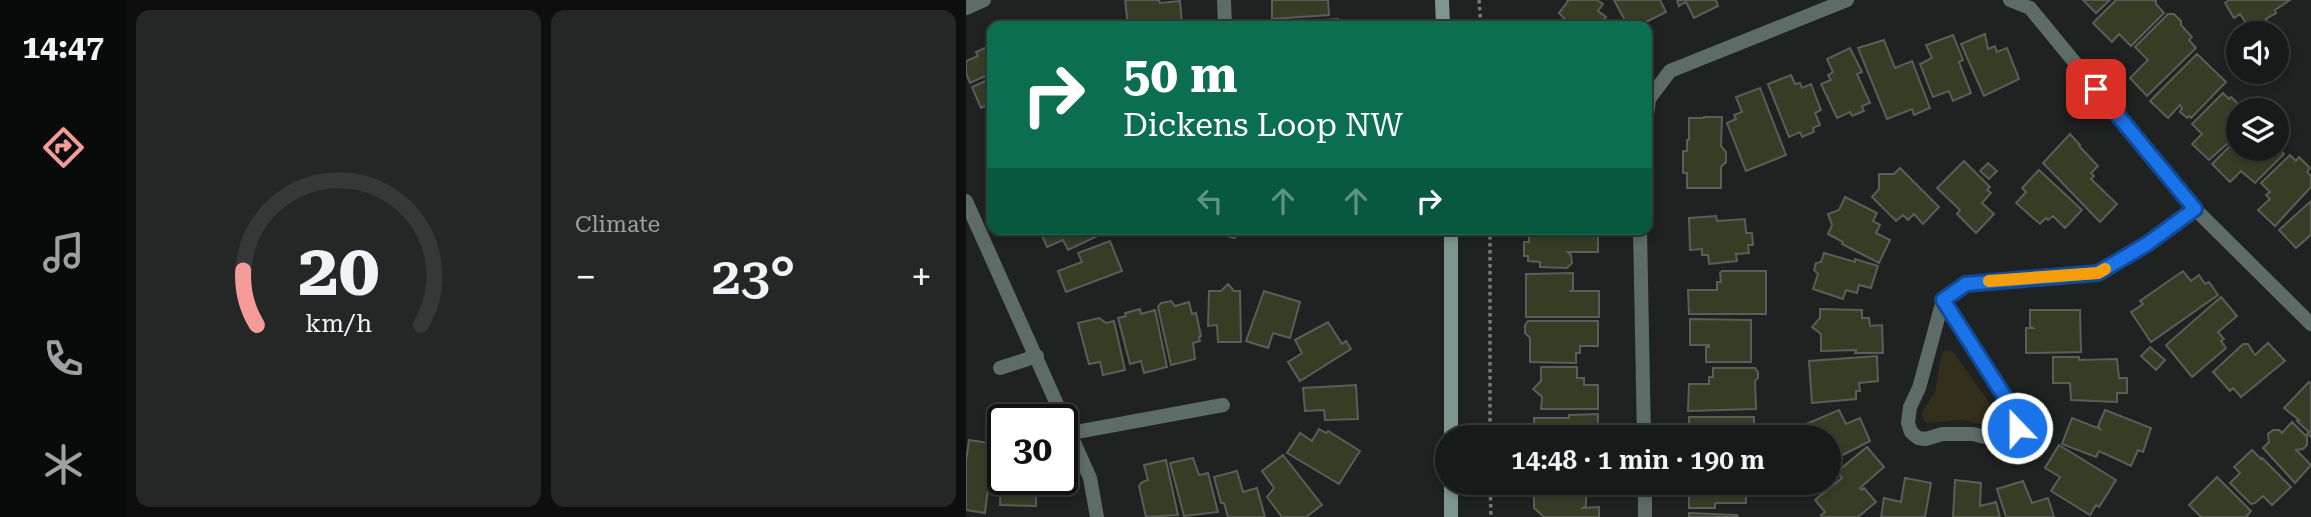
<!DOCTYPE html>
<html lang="en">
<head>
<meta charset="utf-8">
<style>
	body { margin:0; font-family:"Roboto Serif",serif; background:#242725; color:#f1f3f6; height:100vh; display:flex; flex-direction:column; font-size:26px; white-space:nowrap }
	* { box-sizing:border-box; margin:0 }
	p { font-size:23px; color:#9ea1a2 }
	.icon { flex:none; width:38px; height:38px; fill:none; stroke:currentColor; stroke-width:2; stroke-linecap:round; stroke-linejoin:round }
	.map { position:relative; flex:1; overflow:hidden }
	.sheet { display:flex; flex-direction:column; gap:10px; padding:10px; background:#0d0e0d; width:840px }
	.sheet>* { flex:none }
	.guide { position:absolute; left:21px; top:21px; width:665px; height:214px; border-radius:14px; box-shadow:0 4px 10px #0003,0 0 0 2px #363837; background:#0b6e4f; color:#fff; overflow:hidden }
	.tools { position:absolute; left:1260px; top:21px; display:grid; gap:14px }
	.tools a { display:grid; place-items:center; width:63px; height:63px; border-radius:50%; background:#171a18; box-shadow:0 4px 10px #0003,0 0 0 2px #363837; font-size:35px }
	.speed { position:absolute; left:21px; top:404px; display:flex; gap:14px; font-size:35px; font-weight:700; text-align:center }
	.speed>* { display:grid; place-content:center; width:91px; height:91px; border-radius:50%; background:#171a18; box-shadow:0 4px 10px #0003,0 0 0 2px #363837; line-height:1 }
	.speed .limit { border:4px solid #111; border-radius:10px; background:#fff; color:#111 }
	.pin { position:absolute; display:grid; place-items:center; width:60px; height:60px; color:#fff; margin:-30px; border-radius:14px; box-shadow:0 4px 10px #0006 }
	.me { position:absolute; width:77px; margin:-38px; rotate:338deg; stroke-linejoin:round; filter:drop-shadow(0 0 5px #0008) }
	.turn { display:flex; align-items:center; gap:24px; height:147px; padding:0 21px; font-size:32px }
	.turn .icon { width:91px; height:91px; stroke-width:2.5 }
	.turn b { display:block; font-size:49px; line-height:60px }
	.lanes { display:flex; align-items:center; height:66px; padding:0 21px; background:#0003; justify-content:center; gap:35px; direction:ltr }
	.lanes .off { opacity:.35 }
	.big { font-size:52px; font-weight:600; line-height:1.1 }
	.sheet .widget { flex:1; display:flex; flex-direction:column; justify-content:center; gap:10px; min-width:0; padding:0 24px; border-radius:14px; background:#242725 }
	.sheet .dial { align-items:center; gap:0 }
	.dial svg { height:182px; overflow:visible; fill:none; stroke:#363837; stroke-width:7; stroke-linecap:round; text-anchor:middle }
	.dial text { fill:#f1f3f6; stroke:none }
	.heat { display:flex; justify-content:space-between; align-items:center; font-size:38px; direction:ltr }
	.sheet .tiles { flex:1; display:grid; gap:10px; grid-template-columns:repeat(2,1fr) }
	.trip { position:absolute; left:469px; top:425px; width:406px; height:70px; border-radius:35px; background:#171a18; box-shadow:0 4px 10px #0003,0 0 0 2px #363837; font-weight:600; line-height:70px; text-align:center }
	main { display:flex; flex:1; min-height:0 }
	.tabs { display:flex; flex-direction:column; width:126px; justify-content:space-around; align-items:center; background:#090a0a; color:#9ea1a2 }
	.tabs .icon { width:49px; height:49px }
	.tabs .current { color:#f59b98 }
	.tabs b { font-size:32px; color:#f1f3f6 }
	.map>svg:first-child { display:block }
	.green { fill:#332f1d }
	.building { fill:#353e25; stroke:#5b5d58; stroke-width:2 }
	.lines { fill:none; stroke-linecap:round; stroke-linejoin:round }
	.path { stroke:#787a78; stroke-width:3.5; stroke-dasharray:3.5 3.5; stroke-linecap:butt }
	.minor { stroke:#5d6c67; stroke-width:14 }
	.tertiary { stroke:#5d6c67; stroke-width:14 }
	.secondary { stroke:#7e968f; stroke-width:14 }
	.route-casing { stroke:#114b97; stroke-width:18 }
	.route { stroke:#1a73e8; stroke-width:12 }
	.slow { stroke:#f59e0b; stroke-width:12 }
</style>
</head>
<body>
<main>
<nav class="tabs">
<b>14:47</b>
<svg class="icon current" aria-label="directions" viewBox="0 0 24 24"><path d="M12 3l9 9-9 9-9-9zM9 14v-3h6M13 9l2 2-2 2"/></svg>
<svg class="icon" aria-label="music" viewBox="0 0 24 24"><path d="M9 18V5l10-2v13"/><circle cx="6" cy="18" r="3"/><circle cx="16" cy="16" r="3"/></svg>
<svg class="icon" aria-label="phone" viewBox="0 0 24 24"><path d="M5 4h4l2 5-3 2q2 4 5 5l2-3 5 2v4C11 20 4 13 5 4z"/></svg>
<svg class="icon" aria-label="climate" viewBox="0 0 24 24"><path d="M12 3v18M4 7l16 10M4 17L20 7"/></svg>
</nav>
<section class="sheet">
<div class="tiles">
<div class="widget dial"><svg viewBox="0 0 100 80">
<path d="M14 69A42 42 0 1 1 86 69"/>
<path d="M14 69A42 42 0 0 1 8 45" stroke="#f59b98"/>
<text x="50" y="56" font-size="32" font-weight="700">20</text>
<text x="50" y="72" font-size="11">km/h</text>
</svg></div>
<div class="widget"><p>Climate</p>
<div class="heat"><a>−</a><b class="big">23°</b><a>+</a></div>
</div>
</div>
</section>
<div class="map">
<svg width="1345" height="517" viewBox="0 0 1345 517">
	<rect width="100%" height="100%" fill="#1f2220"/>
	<path class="green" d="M983 350 988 353 1032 415 1034 419 1029 427 995 420 962 423 958 421 956 413 969 392 975 356 978 351Z"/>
	<path class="building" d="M159 0H193L194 3 214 1 216 24 162 26Z
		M306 0H362L363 15 306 19Z
		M601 0H631L637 4 632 11 640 17 634 24 637 26H605L593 13 602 1Z
		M648 0H694L700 12 674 25 673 22 662 26Z
		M711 0H750L752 6 728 18 720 2 713 6Z
		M1117 0H1144L1130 13Z
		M1150 0H1190V4L1198 13 1165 46 1153 34 1146 42 1127 23Z
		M1263 0H1324L1309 10 1310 13 1300 19 1301 21 1285 31 1274 14 1268 18 1259 3Z
		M1202 14H1208L1215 21V25L1226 37 1223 40 1230 48 1181 96 1164 78 1182 60 1169 47Z
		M372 19 373 26H310V23Z
		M1019 34 1022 49 1029 46 1031 52 1041 48 1053 79 1018 96 995 44Z
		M987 35 997 60 993 62 1005 93 987 101 983 91 967 97 954 64 966 58 960 45Z
		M918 40 929 68 946 61 964 108 948 115 946 109 921 119 892 48Z
		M26 45V73L4 83 0 73V61L12 56 10 52Z
		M884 48 896 72 891 74 904 103 896 106 898 111 886 116 884 112 871 118 855 84 865 80 862 75 867 72 861 59Z
		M1231 54 1260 82 1225 118 1223 116 1221 118 1214 112 1216 108 1214 105 1202 118 1184 101Z
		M825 75 829 84 834 83 836 88 845 84 855 110 849 113 854 125 847 128 848 132 836 137 834 132 823 137 802 84Z
		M26 78V103L15 108 6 87Z
		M794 88 820 155 780 171 761 123 770 119 768 115 776 112 770 97Z
		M1257 93 1263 99 1265 97 1276 108 1272 110V134L1243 160 1226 144 1236 134 1226 124Z
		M738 117H756L755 146 760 152V162L755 167V188H721V173H717V151H721V140H723V118H738Z
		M1104 134 1114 145 1113 146 1132 166 1125 173 1128 176 1125 179 1151 204 1134 222 1077 163Z
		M1269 143 1271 145 1272 143V149H1311V146L1318 154 1289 183 1275 171 1264 182 1246 164 1265 145 1266 146Z
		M1324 155 1330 161 1333 157 1344 168 1341 172 1345 176V187L1309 226 1292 210 1304 199 1300 195 1304 192 1295 183Z
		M998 161 1024 187 1021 190 1025 193 1016 203 1028 214 1010 233 991 214 994 210 971 188Z
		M1022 163 1031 171 1023 179 1014 171Z
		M934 168 973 207 957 224 948 214 942 220 937 215 930 221 906 197 913 189V174H928Z
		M1073 170 1116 210 1099 228 1087 216 1082 220 1080 218 1074 224 1050 203 1060 192 1056 188Z
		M879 197 911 213 907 221 914 225 910 233 924 240 913 263 876 244 877 242 862 234 866 225 862 214 873 210Z
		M1345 201V235L1330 248 1313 230Z
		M750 216 751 221 779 219 780 233H786L787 245H782L783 253 770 254 771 261 743 264 742 255H736V249L724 250 723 218Z
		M73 229H139L140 232 102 250 97 240 81 247Z
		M241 229H271L269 238 240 231Z
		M563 229H632V252H602L605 255 606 263 601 268 574 267V262L562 261V256H558V242H563Z
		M144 241 156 271 100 292 92 271 116 262 112 253Z
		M858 253 889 262V259L912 266 905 288 893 285 891 293 880 290 877 299 847 289 852 274 848 270 850 263 855 262Z
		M756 271H800V314H723L722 290H751V282H755L754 273Z
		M1217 271 1225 281 1233 275 1239 284 1243 282 1252 295 1185 342 1165 312 1177 304 1174 301Z
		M607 273V289L605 291H633V317H560V274Z
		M262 284 268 291H274L275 342H252L251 325 242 326 243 291H255Z
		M298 291 334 302 324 338 307 333 302 348 280 341Z
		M1255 297 1271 316 1252 332 1258 339 1255 341 1260 348 1226 377 1200 345Z
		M205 301 209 306 223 302 226 314 230 313 235 336 233 337 234 341 227 343 229 359 205 365 192 307 195 303Z
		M174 309 175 314 189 310 201 367 178 373 175 361 164 364 152 318 160 316 159 313Z
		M854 309 896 310V318H903L904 326 916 325 917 353H889L890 350 855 351V334L846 327 854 318Z
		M1064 310H1114L1115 352 1060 353V328H1067L1064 326Z
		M133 318 140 323 148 321 159 370 137 375 134 362 123 364 112 323Z
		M724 319 785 320V362H740V347H743V345H724Z
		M562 321H632V346H614V353H610V363L564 362V338L559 333V325Z
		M362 322 376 344 380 341 385 349 334 381 322 362 336 353 329 340Z
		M1302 343 1319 361 1275 397 1267 388 1264 391 1247 372 1277 344H1282L1289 355Z
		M1184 347 1199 360 1190 370 1175 356Z
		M911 356 912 381 893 383 894 391H890V399L846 403 843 361Z
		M1087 357H1113V360L1151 359 1153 378H1161V393H1151V402L1105 400 1104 383H1087Z
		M575 367H611V378H618V385H632V409H575L576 397 567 389 575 381Z
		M747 368H789L792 372V378L789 381 790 409 722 411 723 384H743V377H747Z
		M1343 382 1345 384V437L1341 434 1343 432 1331 421 1333 420 1318 408Z
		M390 385 392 419 359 420 358 410 339 411 337 388Z
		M873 410 880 424 894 418 904 441 863 462V438H846L840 424Z
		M1139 410 1185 428 1177 452 1172 450 1165 466 1133 451 1130 457 1096 444 1106 418 1134 429 1132 426Z
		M632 414V436L568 438V418H603V415Z
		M723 417H788V438H723Z
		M1326 422 1341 437V445L1337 449 1330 450 1345 465 1329 483 1297 448 1303 442 1302 434 1307 430H1313L1316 433Z
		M353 429 360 433 362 431 394 451 373 484 321 453 334 433 346 441Z
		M3 440 31 444 27 473 24 472 19 513 0 510V461Z
		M36 445 37 480H70V506L34 505Z
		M1093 445 1150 480 1133 507 1130 505 1124 515 1085 491 1094 477 1079 468Z
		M901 447 918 467 894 488 896 490 898 488 910 502 892 517H856L855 515 859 512 849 500 876 478 871 472Z
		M1286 450 1295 459 1296 458 1325 487 1306 505 1297 496 1289 503 1285 504 1264 483 1274 473 1268 467Z
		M317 455 356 505 340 517H316L301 497 308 488 296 471Z
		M227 458 233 475 242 473 252 512 218 516 204 463Z
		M200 460 212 515 180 517 173 486 176 482 182 480 178 465Z
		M271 471 277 492 291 488 299 517H262L258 503H255L248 477Z
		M1251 477 1285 511 1280 517H1235L1223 505Z
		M939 478 965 483 959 517H915L918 498 935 502Z
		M989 480 1015 483 1014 506 1030 502 1034 517H987Z
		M1057 481 1066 503 1082 498 1088 517H1040L1031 489Z
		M723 483H788V495H780V503H749V508H723Z
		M620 487V506L617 508 633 507V517H578L568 508V494L575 488Z
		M723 513 771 515 772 517H723Z"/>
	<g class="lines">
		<path class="path" d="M513 0 515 26
			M524 229V438
			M524 483 525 517"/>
		<path class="minor" d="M258 0 259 26
			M1044 0 1064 8 1229 209 1345 324
			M681 115 683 99 704 71 881 0
			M674 229 678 438
			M977 300 953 388 944 407 942 423 945 432 952 438 960 439 976 434H1007L1035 441 1044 437 1051 428V418L977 300 1000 284 1132 273 1181 244 1229 209
			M34 368 71 356
			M105 433 257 405
			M679 483V517"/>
		<path class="tertiary" d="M0 8 18 0
			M0 201 124 478 131 517"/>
		<path class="secondary" d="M476 0 477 26
			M485 438V229
			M485 517V483"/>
	</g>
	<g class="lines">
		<defs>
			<path id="route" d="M1051 428V418L1044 405 977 300 1000 284 1132 273 1181 244 1229 209 1130 89"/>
		</defs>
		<use href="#route" class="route-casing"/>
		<use href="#route" class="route"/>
		<path class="slow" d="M1023 281 1132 273 1139 269"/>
	</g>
</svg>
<div class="tools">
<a><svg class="icon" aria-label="sound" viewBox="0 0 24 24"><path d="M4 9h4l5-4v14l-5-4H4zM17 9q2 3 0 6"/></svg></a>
<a><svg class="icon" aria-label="layers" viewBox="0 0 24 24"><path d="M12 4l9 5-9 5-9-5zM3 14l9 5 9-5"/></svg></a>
</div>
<div class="speed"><div class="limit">30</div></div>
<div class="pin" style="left:1130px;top:89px;background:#d93025"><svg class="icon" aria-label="arrive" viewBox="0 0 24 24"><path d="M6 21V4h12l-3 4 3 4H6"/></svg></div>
<svg class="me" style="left:1051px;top:428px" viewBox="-20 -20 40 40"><circle r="17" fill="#1a73e8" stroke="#fff" stroke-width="3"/><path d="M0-11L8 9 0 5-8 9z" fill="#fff"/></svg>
<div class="trip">14:48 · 1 min · 190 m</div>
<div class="guide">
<div class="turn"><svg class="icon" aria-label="right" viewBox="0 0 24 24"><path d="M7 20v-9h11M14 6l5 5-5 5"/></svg><div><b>50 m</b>Dickens Loop NW</div></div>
<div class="lanes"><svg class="icon off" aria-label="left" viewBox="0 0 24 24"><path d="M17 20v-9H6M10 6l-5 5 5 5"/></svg><svg class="icon off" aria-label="ahead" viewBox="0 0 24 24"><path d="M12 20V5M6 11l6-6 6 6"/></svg><svg class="icon off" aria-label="ahead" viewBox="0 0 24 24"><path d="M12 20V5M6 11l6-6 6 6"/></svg><svg class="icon" aria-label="right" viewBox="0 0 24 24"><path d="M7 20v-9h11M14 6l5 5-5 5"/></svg></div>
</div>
</div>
</main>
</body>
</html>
